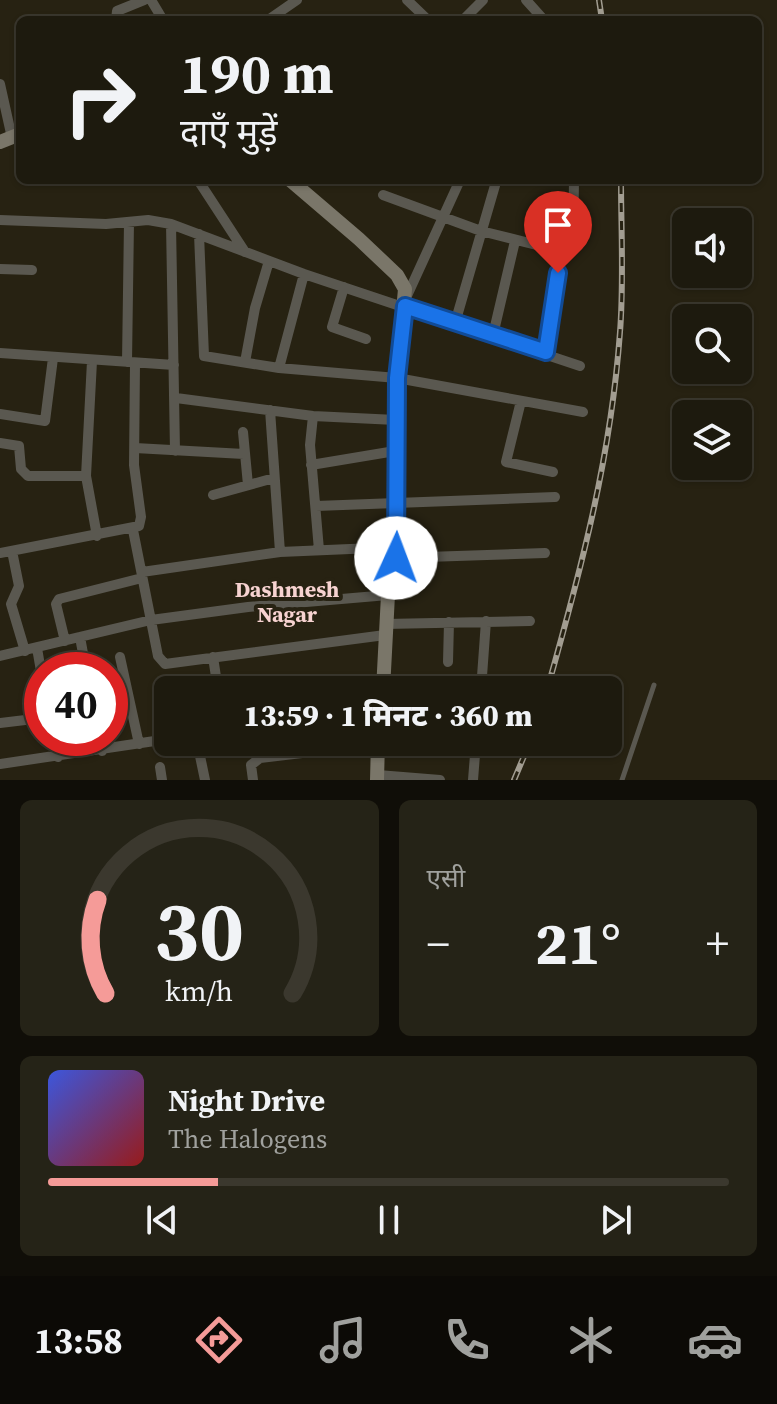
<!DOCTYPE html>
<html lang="hi">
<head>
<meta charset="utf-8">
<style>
	body { margin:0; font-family:"Source Serif 4","Noto Sans Devanagari",serif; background:#252317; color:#f1f3f6; height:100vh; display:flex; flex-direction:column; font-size:30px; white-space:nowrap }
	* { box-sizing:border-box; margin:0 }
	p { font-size:26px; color:#a0a19e }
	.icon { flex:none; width:44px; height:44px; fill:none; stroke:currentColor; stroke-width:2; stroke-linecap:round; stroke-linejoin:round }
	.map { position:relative; height:780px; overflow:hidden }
	.details { display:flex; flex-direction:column; gap:20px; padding:20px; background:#100e08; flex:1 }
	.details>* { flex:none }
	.guide { position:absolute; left:16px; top:16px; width:746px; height:168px; border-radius:12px; box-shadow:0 2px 6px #0004,0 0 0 2px #3b382e; background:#1d1a0e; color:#f1f3f6; overflow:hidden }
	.fabs { position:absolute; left:672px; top:208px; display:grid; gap:16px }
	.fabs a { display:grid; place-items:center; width:80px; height:80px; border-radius:12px; background:#1d1a0e; box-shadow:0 2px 6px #0004,0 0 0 2px #3b382e; font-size:40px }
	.speed { position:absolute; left:24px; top:652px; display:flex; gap:16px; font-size:40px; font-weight:700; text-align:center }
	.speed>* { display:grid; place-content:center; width:104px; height:104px; border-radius:50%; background:#1d1a0e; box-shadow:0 2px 6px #0004,0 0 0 2px #3b382e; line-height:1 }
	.speed .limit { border:12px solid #d22; background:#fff; color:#111 }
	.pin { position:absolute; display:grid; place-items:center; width:68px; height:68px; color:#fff; margin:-82px -34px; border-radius:50% 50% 50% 0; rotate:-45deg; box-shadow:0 0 8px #0007 }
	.pin .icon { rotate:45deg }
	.me { position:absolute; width:88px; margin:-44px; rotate:2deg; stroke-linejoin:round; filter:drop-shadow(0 0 6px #0008) }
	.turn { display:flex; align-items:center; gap:28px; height:168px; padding:0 32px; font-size:36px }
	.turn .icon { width:104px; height:104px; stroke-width:2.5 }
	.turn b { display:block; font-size:56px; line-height:68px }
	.big { font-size:60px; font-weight:800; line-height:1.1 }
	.details .card { flex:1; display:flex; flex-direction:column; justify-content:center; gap:12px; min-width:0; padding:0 28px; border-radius:12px; background:#252317 }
	.details .dial { align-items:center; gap:0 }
	.dial svg { height:208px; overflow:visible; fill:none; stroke:#3b382e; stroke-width:7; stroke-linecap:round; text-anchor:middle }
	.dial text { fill:#f1f3f6; stroke:none }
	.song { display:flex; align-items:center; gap:24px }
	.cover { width:96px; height:96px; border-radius:12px; background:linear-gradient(135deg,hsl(230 70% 55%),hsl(0 70% 35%)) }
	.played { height:8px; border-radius:4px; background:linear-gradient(90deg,#f59b98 25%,#3b382e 25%) }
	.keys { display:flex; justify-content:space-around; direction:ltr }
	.heat { display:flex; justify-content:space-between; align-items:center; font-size:44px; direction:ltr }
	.details .tiles { flex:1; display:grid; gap:20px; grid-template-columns:1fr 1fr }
	.card:last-child { grid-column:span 2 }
	.trip { position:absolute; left:154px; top:676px; width:468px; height:80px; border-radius:12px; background:#1d1a0e; box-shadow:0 2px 6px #0004,0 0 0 2px #3b382e; font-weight:800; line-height:80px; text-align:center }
	.tabs { display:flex; height:128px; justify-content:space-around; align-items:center; background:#0c0a06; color:#a0a19e }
	.tabs .icon { width:56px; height:56px }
	.tabs .selected { color:#f59b98 }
	.tabs b { font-size:36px; color:#f1f3f6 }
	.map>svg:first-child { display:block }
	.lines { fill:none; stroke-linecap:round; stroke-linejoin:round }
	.lane { stroke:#5a5850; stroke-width:5 }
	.street { stroke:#5a5850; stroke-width:10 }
	.secondary { stroke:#7a7669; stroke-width:14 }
	.rail-casing { stroke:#a29d91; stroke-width:6 }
	.rail { stroke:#272212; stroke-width:3; stroke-dasharray:9; stroke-linecap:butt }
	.route-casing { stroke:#114b97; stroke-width:20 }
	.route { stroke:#1a73e8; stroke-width:14 }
	.labels { text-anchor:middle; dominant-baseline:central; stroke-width:8; stroke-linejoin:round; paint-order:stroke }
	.neighbourhood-label { font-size:22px; font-weight:bold; fill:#f7d3d1; stroke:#272212 }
</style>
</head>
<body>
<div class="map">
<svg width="777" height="780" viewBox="0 0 777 780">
	<rect width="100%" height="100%" fill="#272212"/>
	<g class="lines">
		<path class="lane" d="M622 780 654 685"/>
		<path class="street" d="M151 0 163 20
			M407 0 428 20
			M526 0 544 20
			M365 19 367 20
			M116 20 117 11 144 0
			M268 20 297 0
			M463 20 483 0
			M0 84 12 138
			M198 180 245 252
			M383 195 481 231 569 253 573 248 574 180
			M0 220 106 224 148 220 171 224 304 274 580 366
			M171 224 175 451
			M199 234 204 356 279 368 397 378 583 412
			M0 269 32 270
			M344 287 332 327 366 339
			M406 298 460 180
			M455 323 496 182
			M493 335 515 241
			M546 352 561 252
			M0 353 174 365
			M92 361 86 476 97 536
			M127 362 129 222
			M245 362 255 308 269 261
			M279 368 304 274
			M176 398 313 416 396 420
			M521 401 506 462 553 472
			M270 410 280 552
			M0 414 45 421 53 358
			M313 416 310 445 319 550
			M243 432 248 485
			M0 443 19 446 21 469 28 476H86
			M135 448 244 454
			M311 465 395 451
			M213 495 274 478
			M316 506 555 497
			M133 530 158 656 165 664 385 635
			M12 551 19 586 11 604 25 651
			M0 553 139 526 141 517 134 465 135 363
			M396 558 545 553
			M142 572 280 552 397 547
			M385 624 530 621
			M80 637 86 670
			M65 641 56 604 59 599 142 578
			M37 648 42 677
			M0 656 151 620 248 607 388 595
			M120 657 139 744
			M213 657 218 690
			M448 662 449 622
			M276 690C340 679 382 676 447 682L451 690
			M481 690 486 621
			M0 723 42 718
			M54 738 58 757
			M99 738 102 751
			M200 756 205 780
			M0 764 168 739
			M160 767 162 780
			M378 775 440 780
			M253 780 251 765 260 758 378 744
			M473 780 476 742"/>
		<path class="secondary" d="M0 142 20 134
			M290 180 359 239 397 275 405 289 397 378V547L388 595 383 690
			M377 780 378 742"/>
		<defs>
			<path id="rail" d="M599 0 602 20
				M547 690C581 570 611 457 620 332 624 282 621 230 621 180
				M514 780 530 742"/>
		</defs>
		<use href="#rail" class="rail-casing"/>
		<use href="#rail" class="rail"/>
	</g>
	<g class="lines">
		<defs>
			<path id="route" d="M396 558 397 378 405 306 546 352 558 273"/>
		</defs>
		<use href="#route" class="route-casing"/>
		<use href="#route" class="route"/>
	</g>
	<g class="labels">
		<g class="neighbourhood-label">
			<text x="287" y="589">Dashmesh<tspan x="287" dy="25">Nagar</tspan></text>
		</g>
	</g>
</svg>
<div class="fabs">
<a><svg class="icon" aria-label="sound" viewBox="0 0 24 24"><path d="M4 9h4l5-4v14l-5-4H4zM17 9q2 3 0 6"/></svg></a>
<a><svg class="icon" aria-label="search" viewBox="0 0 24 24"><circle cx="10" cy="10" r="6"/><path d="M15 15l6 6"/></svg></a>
<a><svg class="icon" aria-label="layers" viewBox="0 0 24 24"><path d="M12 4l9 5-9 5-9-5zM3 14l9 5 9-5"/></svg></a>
</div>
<div class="speed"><div class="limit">40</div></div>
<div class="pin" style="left:558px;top:273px;background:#d93025"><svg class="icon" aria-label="arrive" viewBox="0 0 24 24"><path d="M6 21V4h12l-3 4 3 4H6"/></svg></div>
<svg class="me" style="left:396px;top:558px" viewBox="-20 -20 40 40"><circle r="19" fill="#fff"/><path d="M0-13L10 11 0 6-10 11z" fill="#1a73e8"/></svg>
<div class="trip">13:59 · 1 मिनट · 360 m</div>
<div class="guide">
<div class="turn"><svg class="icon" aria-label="right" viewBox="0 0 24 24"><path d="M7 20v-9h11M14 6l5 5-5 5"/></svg><div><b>190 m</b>दाएँ मुड़ें</div></div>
</div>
</div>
<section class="details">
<div class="tiles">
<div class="card dial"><svg viewBox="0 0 100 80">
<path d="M14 69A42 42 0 1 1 86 69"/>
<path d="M14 69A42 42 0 0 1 11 33" stroke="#f59b98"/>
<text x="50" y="56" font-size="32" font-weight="700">30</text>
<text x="50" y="72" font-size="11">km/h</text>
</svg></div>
<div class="card"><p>एसी</p>
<div class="heat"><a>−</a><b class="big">21°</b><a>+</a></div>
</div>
<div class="card">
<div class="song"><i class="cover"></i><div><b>Night Drive</b><p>The Halogens</p></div></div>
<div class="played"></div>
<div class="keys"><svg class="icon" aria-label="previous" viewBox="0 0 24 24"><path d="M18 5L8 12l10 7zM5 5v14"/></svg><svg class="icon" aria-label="pause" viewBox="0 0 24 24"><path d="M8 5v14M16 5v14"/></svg><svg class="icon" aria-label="next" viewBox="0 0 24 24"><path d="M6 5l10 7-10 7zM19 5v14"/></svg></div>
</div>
</div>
</section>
<nav class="tabs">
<b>13:58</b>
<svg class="icon selected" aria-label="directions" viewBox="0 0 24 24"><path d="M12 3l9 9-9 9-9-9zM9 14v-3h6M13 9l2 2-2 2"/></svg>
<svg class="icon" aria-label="music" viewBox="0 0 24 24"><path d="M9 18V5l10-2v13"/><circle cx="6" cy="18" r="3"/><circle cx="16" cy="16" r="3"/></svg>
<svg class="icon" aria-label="phone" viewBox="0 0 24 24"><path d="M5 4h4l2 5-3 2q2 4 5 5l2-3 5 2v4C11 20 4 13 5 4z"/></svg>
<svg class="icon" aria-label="climate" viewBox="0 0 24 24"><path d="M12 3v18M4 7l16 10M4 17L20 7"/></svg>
<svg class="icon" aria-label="car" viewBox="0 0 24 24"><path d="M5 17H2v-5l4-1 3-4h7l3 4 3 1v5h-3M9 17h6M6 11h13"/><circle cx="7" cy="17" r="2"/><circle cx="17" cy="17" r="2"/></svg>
</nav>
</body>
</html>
